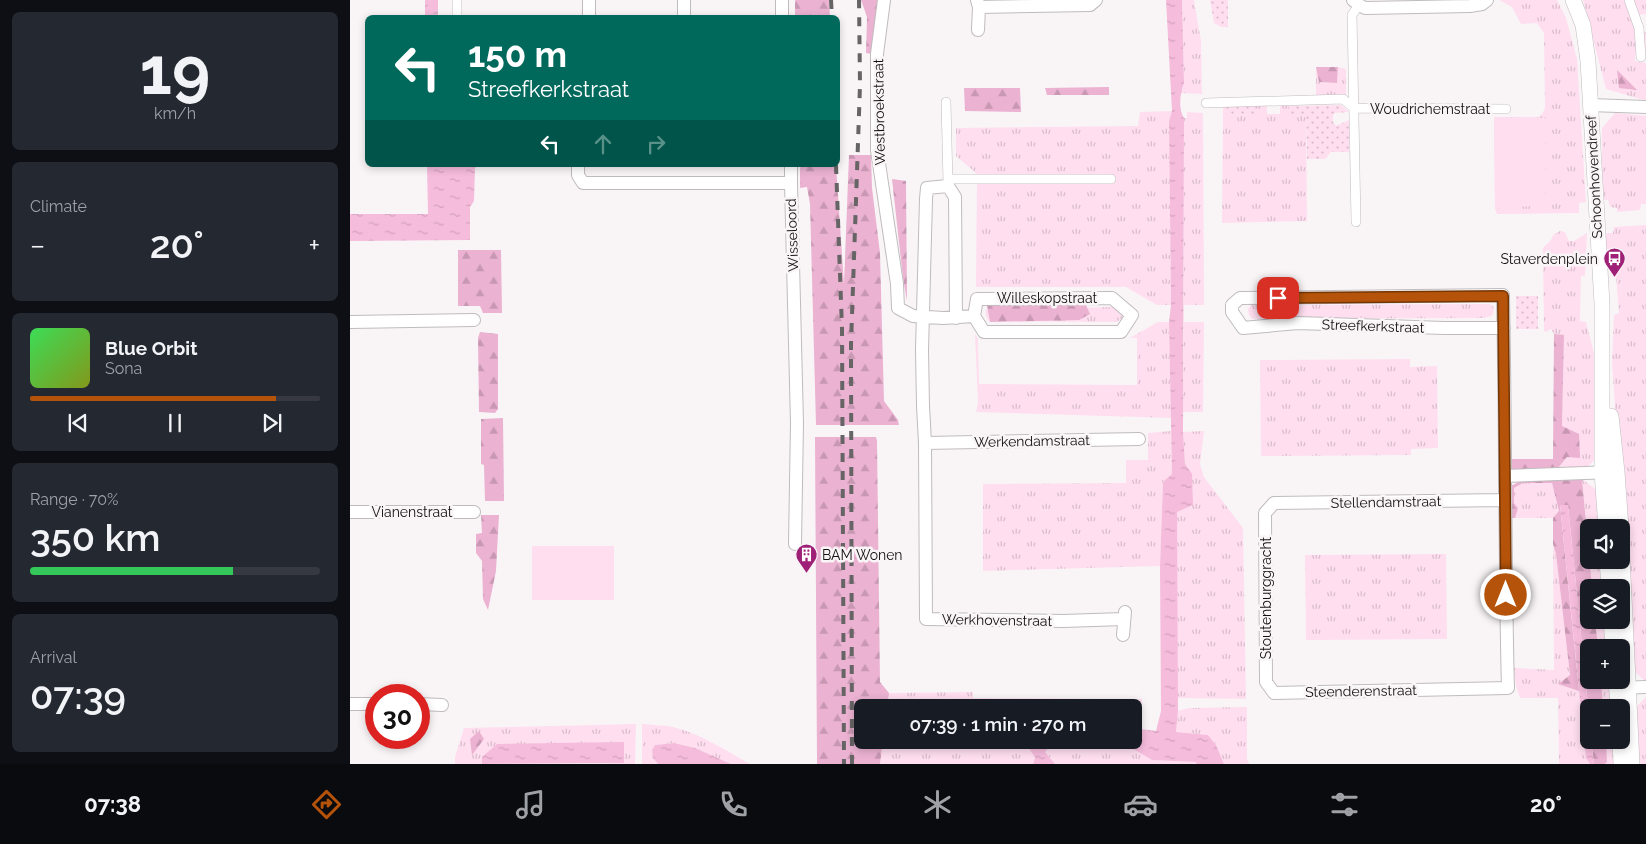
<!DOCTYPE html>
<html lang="en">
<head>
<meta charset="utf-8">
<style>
	body { margin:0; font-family:Raleway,sans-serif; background:#242831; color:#f1f3f6; height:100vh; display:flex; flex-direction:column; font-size:19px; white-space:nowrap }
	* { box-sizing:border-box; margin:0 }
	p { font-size:16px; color:#9ea1a6 }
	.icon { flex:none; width:28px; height:28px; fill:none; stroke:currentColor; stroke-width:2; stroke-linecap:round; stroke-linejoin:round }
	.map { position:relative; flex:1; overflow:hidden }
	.details { display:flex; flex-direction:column; gap:12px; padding:12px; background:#0d0f14; width:350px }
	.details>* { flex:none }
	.top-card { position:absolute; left:15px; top:15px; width:475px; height:152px; border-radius:8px; box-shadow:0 2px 8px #0003; background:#00695c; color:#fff; overflow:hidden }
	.tools { position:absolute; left:1230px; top:519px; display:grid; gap:10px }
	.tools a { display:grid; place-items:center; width:50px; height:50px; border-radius:8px; background:#171b24; box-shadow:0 2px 8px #0003; font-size:25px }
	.speed { position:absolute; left:15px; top:684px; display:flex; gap:10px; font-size:25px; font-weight:700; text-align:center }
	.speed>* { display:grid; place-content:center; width:65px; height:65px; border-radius:50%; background:#171b24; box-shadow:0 2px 8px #0003; line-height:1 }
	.speed .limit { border:8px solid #d22; background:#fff; color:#111 }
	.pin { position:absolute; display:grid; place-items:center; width:42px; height:42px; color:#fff; margin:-21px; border-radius:10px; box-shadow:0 2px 8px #0006 }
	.me { position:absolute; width:55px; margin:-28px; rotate:0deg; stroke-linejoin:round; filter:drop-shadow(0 0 4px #0008) }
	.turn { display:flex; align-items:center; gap:18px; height:105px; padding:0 20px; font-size:22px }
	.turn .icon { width:65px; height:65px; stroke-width:2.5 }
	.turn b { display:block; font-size:35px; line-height:42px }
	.lanes { display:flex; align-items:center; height:48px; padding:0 20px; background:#0003; justify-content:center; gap:25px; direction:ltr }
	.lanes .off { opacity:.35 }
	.big { font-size:38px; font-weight:600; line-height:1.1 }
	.details .widget { flex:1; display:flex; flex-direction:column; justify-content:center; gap:8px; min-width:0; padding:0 18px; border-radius:8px; background:#242831 }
	.details .dial { align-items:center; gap:0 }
	.dial b { font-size:65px; line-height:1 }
	.song { display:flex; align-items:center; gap:15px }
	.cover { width:60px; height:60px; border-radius:8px; background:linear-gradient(135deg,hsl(130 70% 55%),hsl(70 70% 35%)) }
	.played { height:5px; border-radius:2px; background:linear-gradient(90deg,#b45309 85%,#363941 85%) }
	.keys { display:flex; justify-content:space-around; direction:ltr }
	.heat { display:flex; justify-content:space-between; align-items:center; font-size:28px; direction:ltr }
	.charge { height:8px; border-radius:4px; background:linear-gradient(90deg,#34c759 70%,#363941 0) }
	.trip { position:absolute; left:504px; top:699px; width:288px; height:50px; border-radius:8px; background:#171b24; box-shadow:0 2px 8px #0003; font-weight:600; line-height:50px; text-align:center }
	.tabs { display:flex; height:80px; justify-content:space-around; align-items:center; background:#090b0e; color:#9ea1a6 }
	.tabs .icon { width:35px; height:35px }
	.tabs .current { color:#b45309 }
	.tabs b { font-size:22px; color:#f1f3f6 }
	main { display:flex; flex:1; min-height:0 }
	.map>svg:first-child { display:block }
	.grass { fill:url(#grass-tufts) }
	.forest { fill:url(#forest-firs) }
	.garden { fill:url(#garden-dots) }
	.pitch { fill:#fedeef }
	.water { fill:url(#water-ripples) }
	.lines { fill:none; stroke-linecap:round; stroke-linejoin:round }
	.pedestrian-casing { stroke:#c0bcbe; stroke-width:10 }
	.minor-casing { stroke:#c0bcbe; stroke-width:14 }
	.tertiary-casing { stroke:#c0bcbe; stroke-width:16 }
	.pedestrian { stroke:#fff; stroke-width:9 }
	.minor { stroke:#fff; stroke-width:12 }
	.tertiary { stroke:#fff; stroke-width:15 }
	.rail { stroke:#666465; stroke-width:4; stroke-dasharray:9 9; stroke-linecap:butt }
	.route-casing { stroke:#753606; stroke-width:12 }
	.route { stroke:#b45309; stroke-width:9 }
	.labels { text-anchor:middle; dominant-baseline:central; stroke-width:5; stroke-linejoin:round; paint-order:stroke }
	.street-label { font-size:14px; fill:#121011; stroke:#f9f5f7 }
	.poi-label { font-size:14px; fill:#121011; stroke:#f9f5f7; text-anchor:end }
</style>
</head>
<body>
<main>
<section class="details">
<div class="widget dial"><b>19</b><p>km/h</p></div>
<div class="widget"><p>Climate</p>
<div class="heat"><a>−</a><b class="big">20°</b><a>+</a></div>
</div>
<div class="widget">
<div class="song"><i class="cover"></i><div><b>Blue Orbit</b><p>Sona</p></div></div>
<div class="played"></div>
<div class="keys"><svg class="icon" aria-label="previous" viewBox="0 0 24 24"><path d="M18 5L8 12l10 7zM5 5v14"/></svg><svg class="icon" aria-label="pause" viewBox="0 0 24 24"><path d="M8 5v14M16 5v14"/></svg><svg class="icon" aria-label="next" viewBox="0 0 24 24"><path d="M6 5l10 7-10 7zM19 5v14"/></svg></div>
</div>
<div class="widget"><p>Range · 70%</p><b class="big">350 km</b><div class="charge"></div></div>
<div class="widget"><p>Arrival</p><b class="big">07:39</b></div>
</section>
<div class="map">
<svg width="1296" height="764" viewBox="0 0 1296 764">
	<defs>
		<pattern id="grass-tufts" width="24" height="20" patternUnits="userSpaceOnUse" patternTransform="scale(1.25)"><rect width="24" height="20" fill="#fedeef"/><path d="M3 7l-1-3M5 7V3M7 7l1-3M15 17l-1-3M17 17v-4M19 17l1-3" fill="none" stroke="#d9bdcc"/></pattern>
		<pattern id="forest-firs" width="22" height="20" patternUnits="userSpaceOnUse" patternTransform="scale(1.25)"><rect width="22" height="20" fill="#ebb2d2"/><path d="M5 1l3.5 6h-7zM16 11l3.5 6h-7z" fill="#c898b3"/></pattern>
		<pattern id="garden-dots" width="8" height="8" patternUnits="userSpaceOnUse" patternTransform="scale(1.25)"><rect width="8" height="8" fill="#fedeef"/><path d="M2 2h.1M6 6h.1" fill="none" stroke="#d9bdcc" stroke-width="1.8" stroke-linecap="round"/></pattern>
		<pattern id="water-ripples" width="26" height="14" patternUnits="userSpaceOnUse" patternTransform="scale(1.25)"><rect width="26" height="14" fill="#f6bcdc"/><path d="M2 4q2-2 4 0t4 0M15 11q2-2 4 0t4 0" fill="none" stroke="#d2a1bc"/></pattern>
	</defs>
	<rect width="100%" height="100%" fill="#f9f5f7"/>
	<path class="grass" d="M832 0H844L851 41 852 94 831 93 834 83Z
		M1149 0H1207L1216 18 1227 59 1236 202 1229 203V213L1147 214 1145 209 1144 117H1188L1192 114 1195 108 1194 33 1187 23 1171 24 1162 7Z
		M1233 0H1277L1288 33 1296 32V50L1286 49 1285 61 1296 63V100L1290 99 1256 89Z
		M1283 0H1296V14L1288 15Z
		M966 67 969 82 987 83 988 67 996 69V97L966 96Z
		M904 106H917V114H930V106H939V114H956L957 221 872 223 873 111 882 115 904 114Z
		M822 111 819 121 821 305H807L776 287H626L627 174 606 156V128L788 126 790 112Z
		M837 112 853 113 854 305H834V118H837Z
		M1265 113 1296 116V203L1291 204 1290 210 1267 212V208L1260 207 1258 200H1252V128Z
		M1296 225V682L1283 670 1262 363 1264 315 1269 313 1266 275 1263 274 1253 233H1263L1264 227Z
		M1210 231 1215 232 1219 241H1224L1237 233 1235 276H1231L1230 321 1236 322 1246 361 1249 456 1236 468H1208L1217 457 1212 427 1214 336 1204 334 1201 329 1196 332 1194 331 1193 248 1201 240 1203 235Z
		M1139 304 1143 306 1144 311 1142 316 1133 318 902 319 899 315 898 309 901 305Z
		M768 307 772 313V318L767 322 639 321C636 317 635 314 636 309Z
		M808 322H819L821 418 626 412 628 402 625 334 628 339 629 384 787 385V338H780Z
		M834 322H854L853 412H833Z
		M1060 359V367L1087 366 1088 448 1061 449V455L911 456 910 360Z
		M821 431 822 474 813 482 810 566 633 571V484L776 483V460H798V433Z
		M854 431 850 464 854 477 893 528 896 699 827 698V512L842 505 835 464 833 432Z
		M1232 479 1248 491 1250 527 1239 528V553Z
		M1173 483H1202L1209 512 1203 518H1165L1168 508 1164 503 1163 489Z
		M1203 544 1206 554 1220 675 1216 686 1229 691 1236 758 1240 764H1209L1208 698H1170L1166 686 1164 668 1204 670Z
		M1096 554 1097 639 956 640 955 555Z
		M1239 560H1252L1253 587H1242Z
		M1245 620H1256L1258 647H1248Z
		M1251 680H1260L1263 707H1253Z
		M623 692V698L792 699V718L783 719 782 708H537L539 693Z
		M1296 697V764H1285V708Z
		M897 707V758L899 764H874L866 745 858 735 826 732 828 711 839 708Z
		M286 724 285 764H235L273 763 274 742 132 757V764H105V757L114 728Z
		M292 724C302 725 313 725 323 727 351 734 375 750 400 764H381L345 748 324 743 305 745 302 750 303 758 308 764H292Z
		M533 740H768L802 760 845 762 847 764H705L695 752 703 741 682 754 685 758 683 764H530Z
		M1256 740H1265L1267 764H1255L1257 761Z"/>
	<path class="forest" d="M445 0H479L480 17H445Z
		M511 0H528L522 54 516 53 517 17Z
		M966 67H988L987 83 969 82Z
		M1267 70 1287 90 1269 88Z
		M759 87V95H697L695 88Z
		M614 88H670L671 112 615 111Z
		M499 155H521L522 188 530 253 534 401 548 420 549 425H466L460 204 457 187 450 188V168L452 165H486L494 284Z
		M542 179 556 181 557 301 553 278Z
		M108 250H151L152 313H133L130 306H108Z
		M637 305H736L740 314 729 320 640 322Z
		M130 332 148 334V409L145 413 129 412 128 338Z
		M1204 334 1214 335 1212 426 1229 434 1230 458 1217 457 1208 468 1160 470V459H1203Z
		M153 418 154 501H135L134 465 131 464V419Z
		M465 437H526L527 441 530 682 539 693 537 707 512 708V740H533L530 764H467Z
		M1174 479H1232L1242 587 1239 588V620H1245L1248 647 1239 648V680H1251L1253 707 1239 708V715L1218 505H1210L1229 691 1208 684 1220 675 1206 554 1203 544V518L1209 511 1202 483H1173L1164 488V503L1168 508 1165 518H1162L1161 486Z
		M131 515H149L146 571 138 610 133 599 132 561 126 553V534L132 533Z
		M129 731 134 739 122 755 120 739Z
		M1241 740H1256L1257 762 1255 764H1244Z"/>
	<path class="garden" d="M860 0H878V27H871L864 23Z
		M991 105 999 112 985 113 983 115V122L986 126 999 120V152H981L975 159H957L956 115 939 114V106Z
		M873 106H904V114L882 115 873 111Z
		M1166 296H1188V329H1166Z"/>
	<path class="pitch" d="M1144 117 1195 118V205L1145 209Z
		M1296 144V204H1292L1288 145Z
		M182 546H264V600H182Z"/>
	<path class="water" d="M75 0H88V17H75Z
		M816 0H832L834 83C830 93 828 109 834 118L833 432 835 464 842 474 843 505 827 512 828 711 826 732 858 735 866 745 874 764H847L845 762 802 760 768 740H782L783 728 806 731 811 711 810 566 813 482 822 474 819 322 821 305 819 121 822 111Z
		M77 165H128L125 168 124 201 120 207V240L0 241V214H78Z
		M1210 505H1218L1239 715V740H1241L1244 764H1240L1236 758Z
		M674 740H705L695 752 705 764H683L685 758Z
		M274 742V763L132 764V757L147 744Z
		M324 743 345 748 381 764H308L303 758 302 750 305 745Z"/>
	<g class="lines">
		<defs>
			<path id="pedestrian" d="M107 0V18
				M1279 0 1289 28 1291 57
				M596 102 598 183
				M856 103 993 99 1004 108 1156 109
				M598 179H761
				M1006 222 1002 15 1009 5"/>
			<path id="minor" d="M239 0V18
				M432 0V18
				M534 0 527 54V150L547 284 548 308 563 316 593 318 624 316
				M627 0 629 7 628 30
				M1003 0 1009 5 1015 8 1120 6 1132 4 1137 0
				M629 7 740 5 746 0
				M334 18V0
				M1240 105 1296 107
				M228 165V175L233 183H441L447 423 445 544
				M441 183V165
				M762 298 782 315 771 332H634L624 316 627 299Z
				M606 318 605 197 598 186 577 188 576 199 572 350 573 406 575 443 576 619 713 621 774 619
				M0 322 124 320
				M1154 328H1094L948 323 893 328 882 312V305L890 298 1153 295C1154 356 1155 416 1155 476V480C1156 549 1156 619 1158 688L924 693 916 682 915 513 924 503 1155 500
				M575 443 789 439
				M1155 476 1262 472
				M0 512H124
				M773 635 775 612
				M1269 688 1296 687
				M0 704H26
				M69 704 92 705"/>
			<path id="tertiary" d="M1223 0 1233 25 1238 61 1252 304V472L1256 528
				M1261 416 1267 472 1271 528
				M1271 535 1282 764
				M1257 560 1259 588
				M1261 620 1263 648
				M1266 680 1268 708
				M1270 740 1271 764"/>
		</defs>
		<use href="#pedestrian" class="pedestrian-casing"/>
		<use href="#minor" class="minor-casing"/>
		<use href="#tertiary" class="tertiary-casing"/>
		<use href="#pedestrian" class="pedestrian"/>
		<use href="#minor" class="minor"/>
		<use href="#tertiary" class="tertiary"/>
		<path class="rail" d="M481 0 482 18
			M486 165 492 329 494 764
			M502 764 501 344 510 85 509 0"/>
	</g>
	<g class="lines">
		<defs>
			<path id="route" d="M928 298 1153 296 1156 595"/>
		</defs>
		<use href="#route" class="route-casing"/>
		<use href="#route" class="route"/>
	</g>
	<defs>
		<symbol id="bus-pin" viewBox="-11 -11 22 30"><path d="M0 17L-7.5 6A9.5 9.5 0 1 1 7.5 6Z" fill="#9e2177" stroke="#f9f5f7"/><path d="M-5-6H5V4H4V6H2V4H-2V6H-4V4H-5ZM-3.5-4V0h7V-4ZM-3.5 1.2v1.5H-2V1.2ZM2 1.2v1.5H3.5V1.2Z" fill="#fff"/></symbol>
		<symbol id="building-pin" viewBox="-11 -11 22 30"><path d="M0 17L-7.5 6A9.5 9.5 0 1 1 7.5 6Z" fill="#9e2177" stroke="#f9f5f7"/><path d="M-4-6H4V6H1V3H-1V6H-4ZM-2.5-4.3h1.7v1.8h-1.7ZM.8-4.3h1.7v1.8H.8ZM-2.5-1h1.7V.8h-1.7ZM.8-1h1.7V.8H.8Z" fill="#fff"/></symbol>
	</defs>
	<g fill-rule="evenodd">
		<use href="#bus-pin" x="1252" y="246" width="25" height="34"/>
		<use href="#building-pin" x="444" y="542" width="25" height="34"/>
	</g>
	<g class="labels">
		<g class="street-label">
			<text x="1080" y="109">Woudrichemstraat</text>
			<text transform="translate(529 112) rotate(-91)">Westbroekstraat</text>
			<text transform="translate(1244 177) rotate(-93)">Schoonhovendreef</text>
			<text transform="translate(442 235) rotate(-92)">Wisseloord</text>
			<text x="697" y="298">Willeskopstraat</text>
			<text transform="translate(1023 326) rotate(2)">Streefkerkstraat</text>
			<text transform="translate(682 441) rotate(-1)">Werkendamstraat</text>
			<text transform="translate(1036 502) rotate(-1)">Stellendamstraat</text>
			<text x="62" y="512">Vianenstraat</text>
			<text transform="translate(916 598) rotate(-90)">Stoutenburggracht</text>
			<text transform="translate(647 620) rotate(1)">Werkhovenstraat</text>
			<text transform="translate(1011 691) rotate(-1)">Steenderenstraat</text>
		</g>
		<g class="poi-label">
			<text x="1248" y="259">Staverdenplein</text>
			<text x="472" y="555" text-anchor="start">BAM Wonen</text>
		</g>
	</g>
</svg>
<div class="tools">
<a><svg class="icon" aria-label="sound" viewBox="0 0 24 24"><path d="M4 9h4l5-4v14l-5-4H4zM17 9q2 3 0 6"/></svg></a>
<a><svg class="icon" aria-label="layers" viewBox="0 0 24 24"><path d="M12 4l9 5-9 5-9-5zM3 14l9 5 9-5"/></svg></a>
<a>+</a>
<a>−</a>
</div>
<div class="speed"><div class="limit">30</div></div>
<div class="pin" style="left:928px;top:298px;background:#d93025"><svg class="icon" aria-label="arrive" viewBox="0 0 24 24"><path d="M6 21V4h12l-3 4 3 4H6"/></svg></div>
<svg class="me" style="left:1156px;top:595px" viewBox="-20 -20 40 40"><circle r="17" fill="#b45309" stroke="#fff" stroke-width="3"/><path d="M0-11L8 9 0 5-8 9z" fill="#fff"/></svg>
<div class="trip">07:39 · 1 min · 270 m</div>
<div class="top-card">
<div class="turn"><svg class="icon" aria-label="left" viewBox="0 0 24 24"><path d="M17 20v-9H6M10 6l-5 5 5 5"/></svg><div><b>150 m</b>Streefkerkstraat</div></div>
<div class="lanes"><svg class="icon" aria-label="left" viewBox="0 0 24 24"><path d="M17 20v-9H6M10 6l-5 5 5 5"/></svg><svg class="icon off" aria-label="ahead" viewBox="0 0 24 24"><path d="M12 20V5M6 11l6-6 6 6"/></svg><svg class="icon off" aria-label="right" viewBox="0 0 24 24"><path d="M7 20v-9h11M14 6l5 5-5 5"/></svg></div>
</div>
</div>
</main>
<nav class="tabs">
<b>07:38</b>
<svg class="icon current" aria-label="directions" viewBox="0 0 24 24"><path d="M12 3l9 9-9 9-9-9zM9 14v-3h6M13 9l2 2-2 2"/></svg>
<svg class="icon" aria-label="music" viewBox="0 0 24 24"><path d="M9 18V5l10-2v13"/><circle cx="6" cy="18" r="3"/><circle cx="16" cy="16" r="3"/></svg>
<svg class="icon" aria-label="phone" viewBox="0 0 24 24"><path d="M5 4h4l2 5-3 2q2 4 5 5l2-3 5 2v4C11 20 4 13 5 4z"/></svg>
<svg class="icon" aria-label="climate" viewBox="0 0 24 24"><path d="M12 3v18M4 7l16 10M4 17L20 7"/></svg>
<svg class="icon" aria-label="car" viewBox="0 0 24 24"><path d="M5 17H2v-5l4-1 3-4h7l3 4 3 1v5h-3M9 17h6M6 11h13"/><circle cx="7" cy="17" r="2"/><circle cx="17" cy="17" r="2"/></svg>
<svg class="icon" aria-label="filters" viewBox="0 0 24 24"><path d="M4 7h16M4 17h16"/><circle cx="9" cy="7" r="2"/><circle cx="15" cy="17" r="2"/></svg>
<b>20°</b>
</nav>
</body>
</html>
